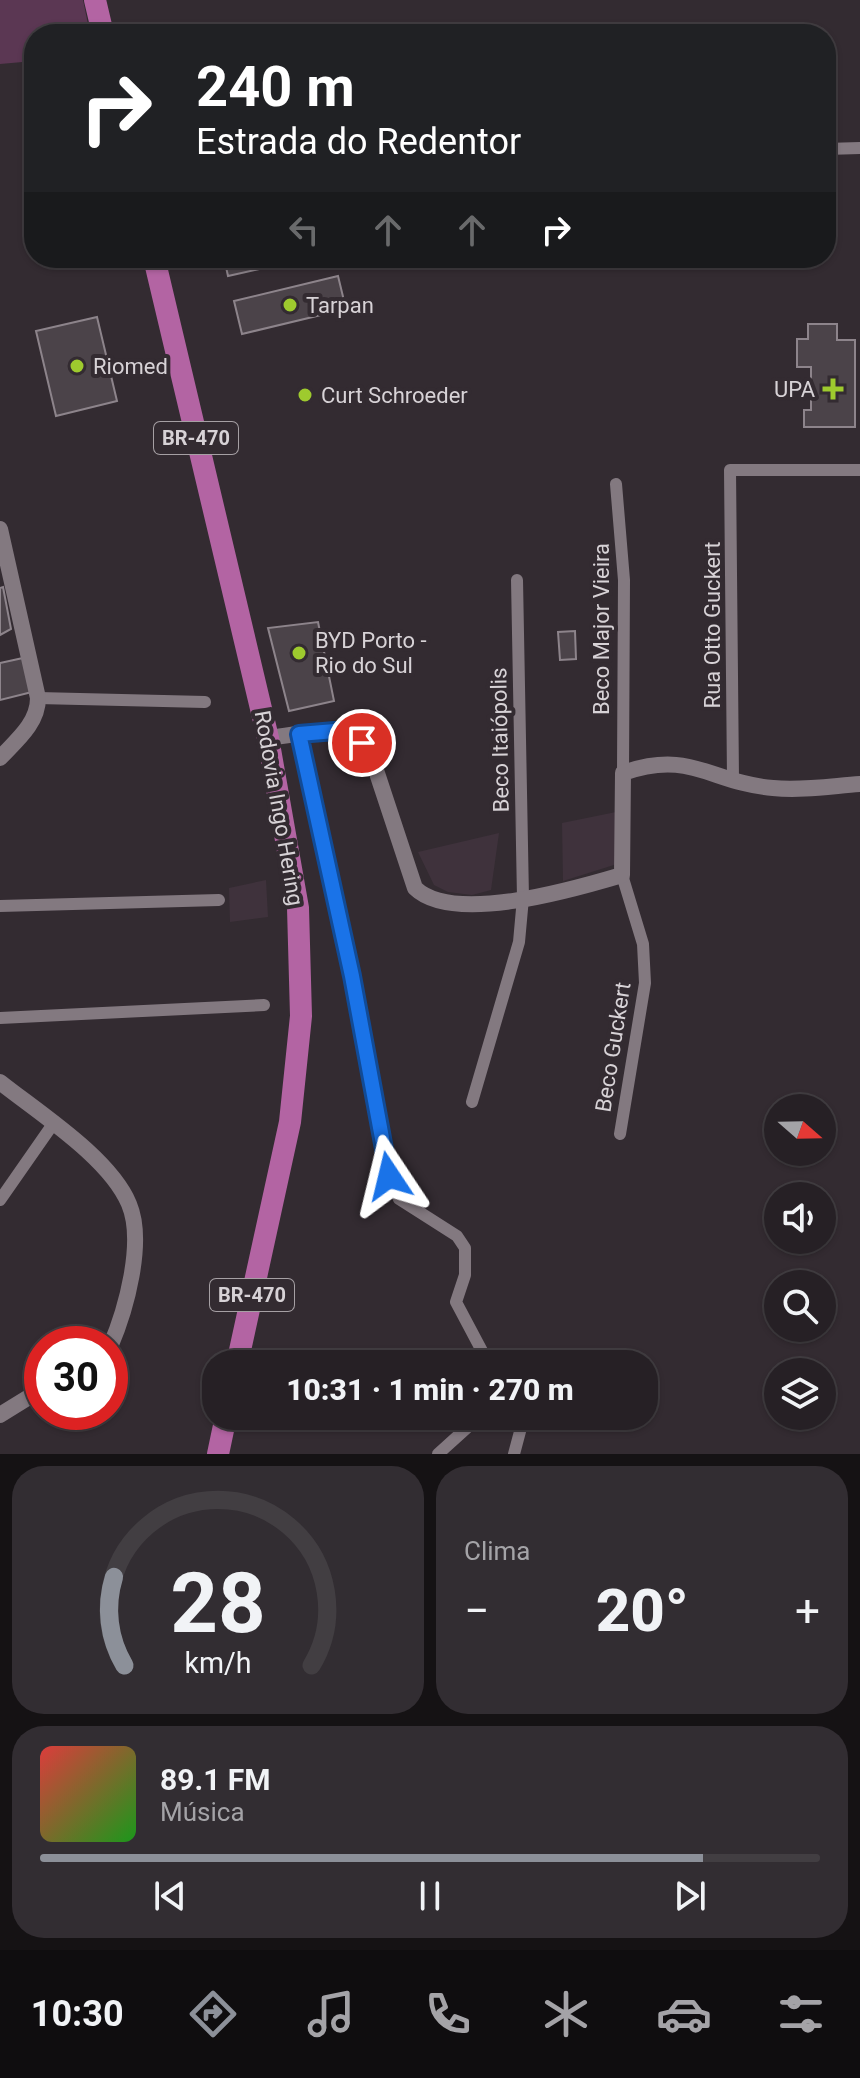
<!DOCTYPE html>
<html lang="pt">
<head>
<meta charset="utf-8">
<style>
	body { margin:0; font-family:Roboto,sans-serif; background:#322d32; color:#f1f3f6; height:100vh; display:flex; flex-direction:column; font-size:30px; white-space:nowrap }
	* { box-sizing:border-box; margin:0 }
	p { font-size:26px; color:#a4a3a7 }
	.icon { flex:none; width:44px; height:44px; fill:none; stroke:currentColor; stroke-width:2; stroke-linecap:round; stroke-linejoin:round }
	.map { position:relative; height:1454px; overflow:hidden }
	.panel { display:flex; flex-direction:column; gap:12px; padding:12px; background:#151214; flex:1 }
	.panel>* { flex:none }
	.banner { position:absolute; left:24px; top:24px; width:812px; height:244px; border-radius:32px; box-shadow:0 2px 6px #0004,0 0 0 2px #423e42; background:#202124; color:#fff; overflow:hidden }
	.needle { width:52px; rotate:110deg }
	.fabs { position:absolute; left:764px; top:1094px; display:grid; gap:16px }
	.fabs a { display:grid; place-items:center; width:72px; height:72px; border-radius:50%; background:#262025; box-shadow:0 2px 6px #0004,0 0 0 2px #423e42; font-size:40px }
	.speed { position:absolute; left:24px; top:1326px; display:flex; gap:16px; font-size:40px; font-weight:700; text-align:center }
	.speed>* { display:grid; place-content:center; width:104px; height:104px; border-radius:50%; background:#262025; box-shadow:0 2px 6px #0004,0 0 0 2px #423e42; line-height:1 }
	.speed .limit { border:12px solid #d22; background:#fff; color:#111 }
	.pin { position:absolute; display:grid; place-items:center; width:68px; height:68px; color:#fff; margin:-34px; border:4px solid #fff; border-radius:50%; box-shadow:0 2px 8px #0007 }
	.me { position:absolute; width:88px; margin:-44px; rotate:350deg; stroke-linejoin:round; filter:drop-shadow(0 0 6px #0008) }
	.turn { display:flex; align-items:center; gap:28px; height:168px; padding:0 40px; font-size:36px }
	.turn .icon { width:104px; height:104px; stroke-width:2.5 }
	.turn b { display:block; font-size:56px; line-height:68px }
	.lanes { display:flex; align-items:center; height:76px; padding:0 40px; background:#0003; justify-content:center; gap:40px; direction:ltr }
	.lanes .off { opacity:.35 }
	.big { font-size:60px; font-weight:800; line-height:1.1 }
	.panel .widget { flex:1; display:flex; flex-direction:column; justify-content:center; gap:12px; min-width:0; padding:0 28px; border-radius:32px; background:#322d32 }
	.panel .dial { align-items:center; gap:0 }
	.dial svg { height:208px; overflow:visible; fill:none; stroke:#423e42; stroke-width:7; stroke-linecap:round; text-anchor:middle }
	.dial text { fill:#f1f3f6; stroke:none }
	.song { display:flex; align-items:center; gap:24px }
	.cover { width:96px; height:96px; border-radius:12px; background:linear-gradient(135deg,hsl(0 70% 55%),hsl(120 70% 35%)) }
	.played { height:8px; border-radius:4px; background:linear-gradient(90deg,#8c9099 85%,#423e42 85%) }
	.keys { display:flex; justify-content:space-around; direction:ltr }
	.heat { display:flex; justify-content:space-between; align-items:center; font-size:44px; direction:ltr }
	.panel .tiles { flex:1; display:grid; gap:12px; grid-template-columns:1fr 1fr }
	.widget:last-child { grid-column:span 2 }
	.trip { position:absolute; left:202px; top:1350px; width:456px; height:80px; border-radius:32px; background:#262025; box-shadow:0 2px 6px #0004,0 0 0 2px #423e42; font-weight:800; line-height:80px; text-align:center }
	.tabs { display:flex; height:128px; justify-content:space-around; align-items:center; background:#0f0d0f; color:#a4a3a7 }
	.tabs .icon { width:56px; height:56px }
	.tabs .current { color:#8c9099 }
	.tabs b { font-size:36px; color:#f1f3f6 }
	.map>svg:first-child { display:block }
	.built { fill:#3f323c }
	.green { fill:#5b3753 }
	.building { fill:#4b4349; stroke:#8d848b; stroke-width:2 }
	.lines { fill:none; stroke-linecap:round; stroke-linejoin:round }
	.street { stroke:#837980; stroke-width:12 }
	.secondary { stroke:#837980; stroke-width:16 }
	.highway { stroke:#b364a3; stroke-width:22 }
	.route-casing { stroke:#114b97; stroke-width:20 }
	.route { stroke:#1a73e8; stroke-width:14 }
	.poi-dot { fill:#9eca2e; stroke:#332b31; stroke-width:3 }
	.labels { text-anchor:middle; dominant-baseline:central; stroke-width:8; stroke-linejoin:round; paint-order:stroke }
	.shield { fill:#332b31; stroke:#a6a0a4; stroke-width:2 }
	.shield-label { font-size:20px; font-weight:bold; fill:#d7d2d6 }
	.poi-label { font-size:22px; fill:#d7d2d6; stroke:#332b31; text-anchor:start }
	.street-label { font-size:22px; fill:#d7d2d6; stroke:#332b31 }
</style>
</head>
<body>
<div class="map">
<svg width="860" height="1454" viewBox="0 0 860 1454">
	<rect width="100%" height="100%" fill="#332b31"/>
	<path class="built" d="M616 812 617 864 563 881 562 823Z
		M499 833 491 890 472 895 448 892 434 885 418 852Z
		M266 880 268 917 230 922 229 888Z"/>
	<path class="green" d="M0 0H83L90 34H34V61L0 64Z"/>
	<path class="building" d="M224 258H308L228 276Z
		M338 276 346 309 242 334 234 301Z
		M97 317 117 401 56 416 36 331Z
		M808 324H837V340H855V427H804V410H811V367H797V339H808Z
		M3 587 11 629 0 635V588Z
		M318 622 334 701 289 711 268 628Z
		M575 631 576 659 560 660 558 632Z
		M23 658 32 692 0 700V663Z"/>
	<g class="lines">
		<path class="street" d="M826 149 860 148
			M616 484 624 580 623 773
			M38 698 205 702
			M299 734 352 976 389 1176 399 1199 457 1236 465 1248V1275L456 1302 482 1351 484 1364
			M733 779 730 470H860
			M0 906 219 900
			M0 1018 264 1005
			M472 1102 519 942 523 898 517 580
			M620 1134 645 983 643 944 622 875
			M0 1200 53 1124
			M438 1454 480 1416
			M514 1454 522 1424 520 1416"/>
		<path class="secondary" d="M0 529 38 698C38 723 17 740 0 758
			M268 738C303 734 345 721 370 752L415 888C453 925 575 889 622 875L623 773C691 749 711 783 773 788 801 791 832 786 860 784
			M0 1082C39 1113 110 1158 129 1204 145 1242 126 1310 110 1347
			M0 1415 42 1389"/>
		<path class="highway" d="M95 0 103 34
			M154 258 268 738 298 908 301 1016 290 1122 237 1364
			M218 1454 226 1416"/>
	</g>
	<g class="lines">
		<defs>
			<path id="route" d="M362 743 335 731 299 734 352 976 389 1176"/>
		</defs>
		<use href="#route" class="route-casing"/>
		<use href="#route" class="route"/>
	</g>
	<g class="poi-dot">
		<circle cx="290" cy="305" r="8"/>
		<circle cx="77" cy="366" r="8"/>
		<path d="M829 377h8v8h8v8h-8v8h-8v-8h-8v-8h8z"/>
		<circle cx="305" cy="395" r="8"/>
		<circle cx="299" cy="653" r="8"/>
	</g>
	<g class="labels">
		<g class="shield">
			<rect x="154" y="422" width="84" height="32" rx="6"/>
			<rect x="210" y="1279" width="84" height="32" rx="6"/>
		</g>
		<g class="shield-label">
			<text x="196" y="438">BR-470</text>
			<text x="252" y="1295">BR-470</text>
		</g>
		<g class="poi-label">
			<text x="306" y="305">Tarpan</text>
			<text x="93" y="366">Riomed</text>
			<text x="815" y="389" text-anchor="end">UPA</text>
			<text x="321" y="395">Curt Schroeder</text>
			<text x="315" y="640">BYD Porto -<tspan x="315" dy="25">Rio do Sul</tspan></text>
		</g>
		<g class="street-label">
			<text transform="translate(712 625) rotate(-90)">Rua Otto Guckert</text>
			<text transform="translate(601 629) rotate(-90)">Beco Major Vieira</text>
			<text transform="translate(500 740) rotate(-91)">Beco Itaiópolis</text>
			<text transform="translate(279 808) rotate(80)">Rodovia Ingo Hering</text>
			<text transform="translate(613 1047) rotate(-81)">Beco Guckert</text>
		</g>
	</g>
</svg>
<div class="fabs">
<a><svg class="needle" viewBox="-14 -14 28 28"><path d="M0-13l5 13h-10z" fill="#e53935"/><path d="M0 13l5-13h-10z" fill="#a4a3a7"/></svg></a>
<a><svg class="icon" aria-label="sound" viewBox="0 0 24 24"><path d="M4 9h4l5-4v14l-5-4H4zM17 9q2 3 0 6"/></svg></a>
<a><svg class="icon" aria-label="search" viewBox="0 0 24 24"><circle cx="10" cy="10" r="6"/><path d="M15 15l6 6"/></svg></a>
<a><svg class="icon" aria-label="layers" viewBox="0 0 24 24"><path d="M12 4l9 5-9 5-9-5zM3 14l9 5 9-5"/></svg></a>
</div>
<div class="speed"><div class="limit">30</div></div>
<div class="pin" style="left:362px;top:743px;background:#d93025"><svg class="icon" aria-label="arrive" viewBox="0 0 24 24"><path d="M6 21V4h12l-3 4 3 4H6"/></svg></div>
<svg class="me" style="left:389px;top:1176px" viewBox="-20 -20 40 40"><path d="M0-17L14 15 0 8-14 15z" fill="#1a73e8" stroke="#fff" stroke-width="4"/></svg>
<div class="trip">10:31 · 1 min · 270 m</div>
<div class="banner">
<div class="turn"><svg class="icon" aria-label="right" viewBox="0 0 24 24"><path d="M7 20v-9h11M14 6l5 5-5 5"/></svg><div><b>240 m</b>Estrada do Redentor</div></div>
<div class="lanes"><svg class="icon off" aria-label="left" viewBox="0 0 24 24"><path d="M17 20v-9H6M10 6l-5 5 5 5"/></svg><svg class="icon off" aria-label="ahead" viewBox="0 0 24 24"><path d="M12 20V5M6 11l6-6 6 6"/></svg><svg class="icon off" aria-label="ahead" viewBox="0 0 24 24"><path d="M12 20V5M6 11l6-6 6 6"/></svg><svg class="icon" aria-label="right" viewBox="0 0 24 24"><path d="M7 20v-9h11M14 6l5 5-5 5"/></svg></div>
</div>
</div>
<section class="panel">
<div class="tiles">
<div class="widget dial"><svg viewBox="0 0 100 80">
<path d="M14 69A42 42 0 1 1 86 69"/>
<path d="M14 69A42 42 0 0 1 10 35" stroke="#8c9099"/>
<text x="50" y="56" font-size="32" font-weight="700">28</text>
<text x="50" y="72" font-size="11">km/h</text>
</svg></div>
<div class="widget"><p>Clima</p>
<div class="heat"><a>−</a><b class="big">20°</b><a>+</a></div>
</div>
<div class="widget">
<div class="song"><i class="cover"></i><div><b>89.1 FM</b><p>Música</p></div></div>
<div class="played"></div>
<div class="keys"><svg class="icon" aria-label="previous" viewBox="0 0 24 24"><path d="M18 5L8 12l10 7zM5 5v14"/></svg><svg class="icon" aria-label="pause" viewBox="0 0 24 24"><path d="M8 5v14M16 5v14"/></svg><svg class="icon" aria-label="next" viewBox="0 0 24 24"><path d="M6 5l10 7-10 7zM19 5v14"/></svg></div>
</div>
</div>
</section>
<nav class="tabs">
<b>10:30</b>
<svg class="icon current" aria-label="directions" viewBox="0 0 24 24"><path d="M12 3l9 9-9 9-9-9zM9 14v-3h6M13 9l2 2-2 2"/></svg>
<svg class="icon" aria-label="music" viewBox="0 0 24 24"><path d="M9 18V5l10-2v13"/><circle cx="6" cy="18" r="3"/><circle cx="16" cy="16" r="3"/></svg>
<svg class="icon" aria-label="phone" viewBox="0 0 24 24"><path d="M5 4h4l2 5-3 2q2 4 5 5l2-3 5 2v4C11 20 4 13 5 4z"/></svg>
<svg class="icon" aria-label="climate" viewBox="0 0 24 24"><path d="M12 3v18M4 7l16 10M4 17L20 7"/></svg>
<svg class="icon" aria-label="car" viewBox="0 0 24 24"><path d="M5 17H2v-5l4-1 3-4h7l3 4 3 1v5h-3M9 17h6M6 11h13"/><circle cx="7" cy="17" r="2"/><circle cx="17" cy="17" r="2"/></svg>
<svg class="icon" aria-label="filters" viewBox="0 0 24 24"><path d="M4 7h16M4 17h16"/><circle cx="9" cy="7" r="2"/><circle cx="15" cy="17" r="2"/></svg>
</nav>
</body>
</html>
